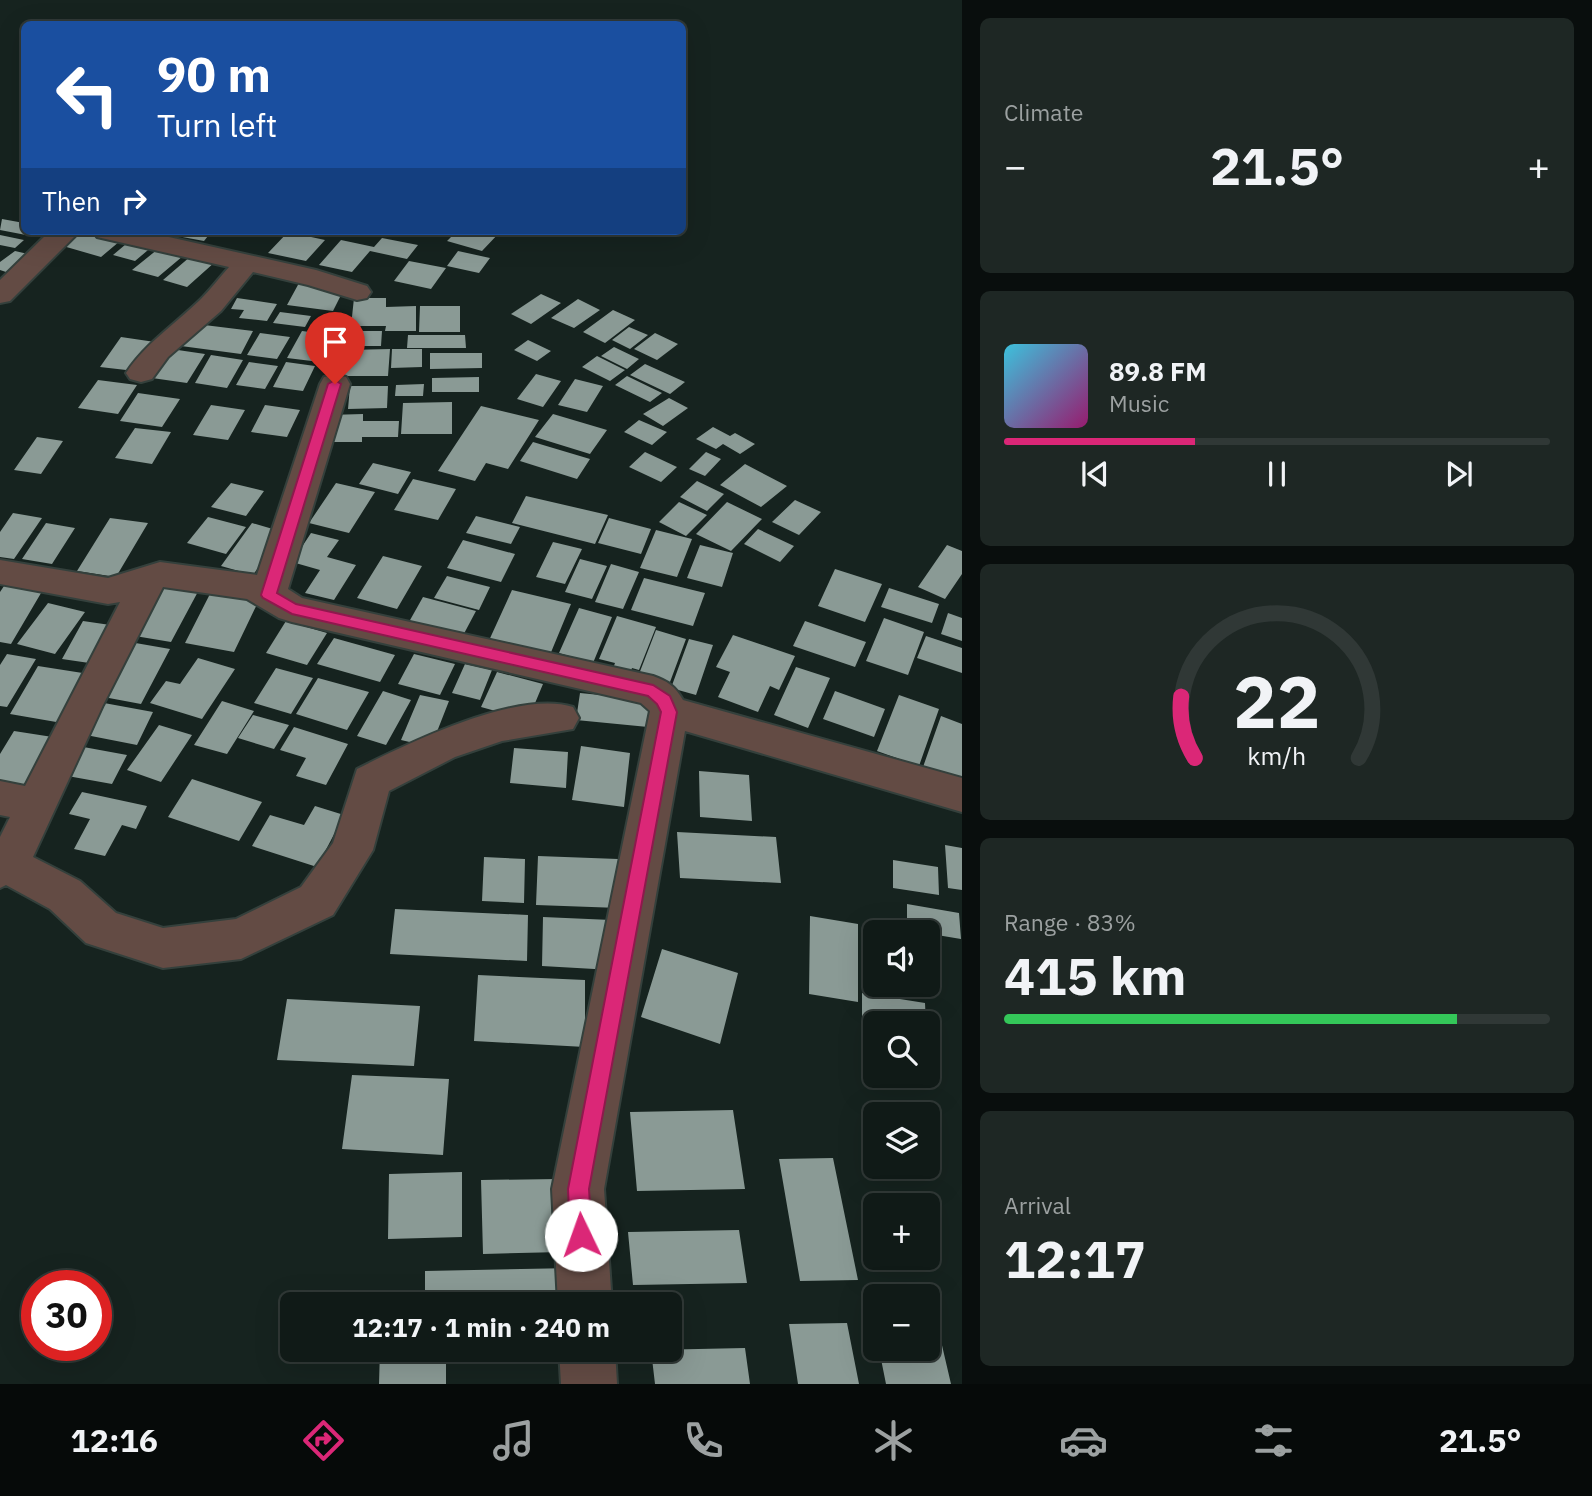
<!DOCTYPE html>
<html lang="en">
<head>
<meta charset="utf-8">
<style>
	body { margin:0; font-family:"IBM Plex Sans",sans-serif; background:#1e2724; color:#f1f3f6; height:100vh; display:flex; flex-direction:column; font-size:26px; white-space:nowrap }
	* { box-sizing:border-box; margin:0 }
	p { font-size:23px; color:#9ca1a1 }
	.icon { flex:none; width:38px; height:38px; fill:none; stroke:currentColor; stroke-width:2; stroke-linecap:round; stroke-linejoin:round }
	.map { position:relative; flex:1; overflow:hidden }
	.details { display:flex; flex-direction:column; gap:18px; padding:18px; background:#090e0d; width:630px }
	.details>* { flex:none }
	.guide { position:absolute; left:21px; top:21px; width:665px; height:214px; border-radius:10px; box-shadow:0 7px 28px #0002,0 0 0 2px #303836; background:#1a4fa0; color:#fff; overflow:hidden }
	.tools { position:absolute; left:863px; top:920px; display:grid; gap:14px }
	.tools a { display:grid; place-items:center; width:77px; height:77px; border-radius:10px; background:#101a17; box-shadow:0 7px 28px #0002,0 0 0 2px #303836; font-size:35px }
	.speed { position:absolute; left:21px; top:1270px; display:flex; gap:14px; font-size:35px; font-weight:700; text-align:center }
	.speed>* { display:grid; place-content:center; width:91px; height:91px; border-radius:50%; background:#101a17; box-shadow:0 7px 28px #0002,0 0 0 2px #303836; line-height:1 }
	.speed .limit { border:10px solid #d22; background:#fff; color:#111 }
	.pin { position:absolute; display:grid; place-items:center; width:60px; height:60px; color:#fff; margin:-72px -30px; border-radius:50% 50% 50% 0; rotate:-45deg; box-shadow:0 0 7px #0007 }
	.pin .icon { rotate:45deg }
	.me { position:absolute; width:77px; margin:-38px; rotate:357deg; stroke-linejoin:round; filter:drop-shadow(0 0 5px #0008) }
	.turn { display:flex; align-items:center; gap:24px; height:147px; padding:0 21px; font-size:32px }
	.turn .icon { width:91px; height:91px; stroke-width:2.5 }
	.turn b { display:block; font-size:49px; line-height:60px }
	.then { display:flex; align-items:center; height:66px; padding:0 21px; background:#0003; gap:14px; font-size:26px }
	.big { font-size:52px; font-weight:700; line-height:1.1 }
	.details .widget { flex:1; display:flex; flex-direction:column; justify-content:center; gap:10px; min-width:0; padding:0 24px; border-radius:10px; background:#1e2724 }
	.details .dial { align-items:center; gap:0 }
	.dial svg { height:182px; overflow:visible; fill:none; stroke:#303836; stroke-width:7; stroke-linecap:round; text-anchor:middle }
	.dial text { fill:#f1f3f6; stroke:none }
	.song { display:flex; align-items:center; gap:21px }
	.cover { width:84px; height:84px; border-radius:10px; background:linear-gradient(135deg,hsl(190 70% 55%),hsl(320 70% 35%)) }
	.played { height:7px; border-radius:4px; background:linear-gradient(90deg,#db2777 35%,#303836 35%) }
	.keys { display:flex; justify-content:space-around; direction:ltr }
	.heat { display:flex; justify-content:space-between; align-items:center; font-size:38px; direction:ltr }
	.charge { height:10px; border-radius:5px; background:linear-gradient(90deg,#34c759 83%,#303836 0) }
	.trip { position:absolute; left:280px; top:1292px; width:402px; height:70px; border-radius:10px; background:#101a17; box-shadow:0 7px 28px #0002,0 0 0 2px #303836; font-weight:700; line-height:70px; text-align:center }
	.tabs { display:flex; height:112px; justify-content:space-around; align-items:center; background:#060a09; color:#9ca1a1 }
	.tabs .icon { width:49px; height:49px }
	.tabs .current { color:#db2777 }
	.tabs b { font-size:32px; color:#f1f3f6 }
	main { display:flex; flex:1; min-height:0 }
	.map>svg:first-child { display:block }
	.building { fill:#8a9a95 }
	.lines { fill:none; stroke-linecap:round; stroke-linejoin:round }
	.street-casing { stroke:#34403c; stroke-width:4 }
	.street { fill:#634b44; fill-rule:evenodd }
	.route { fill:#db2777; stroke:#8e194d; stroke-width:2 }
</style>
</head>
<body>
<main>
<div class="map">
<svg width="962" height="1384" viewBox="0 0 962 1384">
	<rect width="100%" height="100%" fill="#16231f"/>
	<path class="building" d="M2 219 24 223V231H30L26 235 0 230Z
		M74 231H83L120 241 101 257 56 244Z
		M182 231H212L204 241 177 236Z
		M457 231H496L500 232 482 251 447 241Z
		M288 232 325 240 306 261 268 253Z
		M0 235 24 240 15 248 0 245Z
		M382 238 418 245 407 259 370 251 352 272 319 265 341 240 374 247Z
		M132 239 154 245 135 261 113 255Z
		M158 249 183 256 158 277 132 270Z
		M15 251 28 254 6 272 0 270V262Z
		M458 251 490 258 479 273 447 266Z
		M191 256 215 262 187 287 163 280Z
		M409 261 446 268 431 289 394 281Z
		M299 283 344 289 333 311 287 305Z
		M541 294 561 303 531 324 511 314Z
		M237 298 277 304 267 321 239 318 244 310 231 309Z
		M354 298H386V307L416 306V331H385L386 326H351Z
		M578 299 600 310 574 328 551 318Z
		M420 306H460V332H419Z
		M613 310 635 320 605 343 583 332Z
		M280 312 311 316 305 327 273 323Z
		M196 324 253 331 241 354 181 346Z
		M629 327 648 335 630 349 612 340Z
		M302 331 334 335 320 362 287 358Z
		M342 331H382L381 346H341Z
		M260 333 290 337 277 359 247 355Z
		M655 333 678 344 657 360 634 349Z
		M408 335H465L466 348H407Z
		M121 337 155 342 135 371 100 367Z
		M528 340 551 351 537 361 514 350Z
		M614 347 639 359 627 369 601 356Z
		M171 349 205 354 187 383 152 378Z
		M390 349 388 376H345L347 350Z
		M392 349H422V367L391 368Z
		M430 353H482V368L430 369Z
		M211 355 243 360 227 388 195 383Z
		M597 356 625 370 610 381 582 367Z
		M249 362 278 366 265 389 236 385Z
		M286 362 315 366 303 391 273 387Z
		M645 364 685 382 670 394 630 375Z
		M536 374 561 381 543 407 517 399Z
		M627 376 662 393 650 402 615 385Z
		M479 377V392H432V378Z
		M575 379 603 386 587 412 558 405Z
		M98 380 137 385 118 414 78 408Z
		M424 384 423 396H395L396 385Z
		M350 386H388L387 408 348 409Z
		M138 393 180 399 162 427 120 421Z
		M669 398 688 408 663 426 643 414Z
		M452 402V434H401L403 403Z
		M211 405 245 410 228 440 193 435Z
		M265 405 300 410 287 437 251 432Z
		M481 406 539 420 508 469 486 463 475 481 438 471Z
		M363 414V421H399L398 437H362V442H326L329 415Z
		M553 414 607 430 590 454 535 437Z
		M639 420 667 432 652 445 624 432Z
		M713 427 730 436 735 433 755 444 740 454 723 444 716 449 696 439Z
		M135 428 171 432 152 464 115 458Z
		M37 437 63 441 41 474 14 470Z
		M533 442 590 459 577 479 520 461Z
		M645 452 677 467 661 482 629 467Z
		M706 452 721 459 705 476 689 469Z
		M373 463 411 472 398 494 359 484Z
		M745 464 787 486 761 507 720 485Z
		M413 479 456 489 438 520 394 510Z
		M697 481 724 494 707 511 680 497Z
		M231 483 264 491 246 516 211 507Z
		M336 483 375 492 349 533 309 523Z
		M526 496 608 515 595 544 512 523Z
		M795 500 821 512 799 535 772 522Z
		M679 502 707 515 686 536 659 522Z
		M727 502 762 519 731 551 696 534Z
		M13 513 42 518 14 559 0 557V532Z
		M476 516 520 527 511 544 466 533Z
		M208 517 246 527 226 554 187 543Z
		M110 518 148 523 116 577 77 571Z
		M609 518 651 529 641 554 598 543Z
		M46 523 75 528 52 564 22 559Z
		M252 523 283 532 253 575 221 566Z
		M758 529 794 546 780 562 744 544Z
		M656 530 692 539 677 577 640 568Z
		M311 533 339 540 327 557 356 565 334 600 305 593 320 570 292 562Z
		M463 540 515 554 501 582 447 568Z
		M553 542 582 549 565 584 536 577Z
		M700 545 733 553 722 587 687 578Z
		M947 545 962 551V574L945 599 918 587Z
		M383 556 422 566 397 609 357 598Z
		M580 559 607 566 592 599 565 592Z
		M611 564 639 572 623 609 595 602Z
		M835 569 882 584 865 622 818 606Z
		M447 576 490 587 479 610 434 598Z
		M644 578 705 593 693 626 631 610Z
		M160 579 201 586 171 642 129 635Z
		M6 583 44 588 11 644 0 642V592Z
		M889 588 939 604 932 623 881 607Z
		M212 590 260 598 234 652 185 643Z
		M512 590 571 604 547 662 486 647Z
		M423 597 476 611 459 643 405 629Z
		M48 603 85 612 55 654 17 644Z
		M579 608 612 617 593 663 559 653Z
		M948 613 962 618V641L941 634Z
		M617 616 656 627 639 670 632 668 628 679 611 674 615 663 599 659Z
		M884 618 924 632 908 675 866 661Z
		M83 621 124 627 103 665 62 659Z
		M286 621 327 633 307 665 266 653Z
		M805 621 866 642 855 667 793 646Z
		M656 630 686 639 670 682 639 674Z
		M733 635 795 656 779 690 770 686 758 712 718 697 730 672 716 667Z
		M926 636 962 648V673L917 658Z
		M334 638 395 655 380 682 317 664Z
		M689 639 713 645 696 695 671 688Z
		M124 641 170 649 141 704 93 695Z
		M7 654 36 659 7 707 0 706V665Z
		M414 654 455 664 440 695 398 684Z
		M198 658 235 669 202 719 150 703 166 681 180 684Z
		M465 664 492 670 480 700 452 693Z
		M38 666 89 674 62 723 10 714Z
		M796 667 830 678 808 728 774 715Z
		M276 668 313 678 291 714 254 703Z
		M497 672 543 684 528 720 481 707Z
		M318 678 369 692 347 730 296 714Z
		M383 691 411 700 386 745 357 736Z
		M835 691 885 709 874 737 823 719Z
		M580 693 650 700 648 727 576 720Z
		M420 695 449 701 431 747 401 740Z
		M899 695 939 709 919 766 877 751Z
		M222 701 254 711 227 754 194 745Z
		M104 703 153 712 137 745 86 735Z
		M253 715 289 725 274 749 238 738Z
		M941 716 962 724V781L923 767Z
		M159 725 192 735 161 782 127 770Z
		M294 727 348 744 326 785 296 776 306 758 280 750Z
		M14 731 59 738 27 797 0 792V754Z
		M78 746 127 755 112 784 62 775Z
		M581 746 630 753 624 807 572 800Z
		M514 748 568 752 566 788 510 783Z
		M699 771 749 775 752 821 700 817Z
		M192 779 262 802 239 841 168 817Z
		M82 792 147 806 136 829 122 825 105 856 74 849 90 819 69 814Z
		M315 806 344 815 317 867 252 846 270 815 304 825Z
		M677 832 776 837 781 883 680 878Z
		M945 845 962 848V890L948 888Z
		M538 856 618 859 619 908 536 905Z
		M484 857 525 859 524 903 482 901Z
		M893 860 938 867 939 895 893 888Z
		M907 904 959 913 961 939 907 930Z
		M395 909 528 915 527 961 390 954Z
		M810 916 858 924V1002L809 994Z
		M543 917 611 920 612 970 542 966Z
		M662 949 738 973 720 1044 641 1017Z
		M478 975 585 980V1047L474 1041Z
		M862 993 925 1003 926 1024 875 1026 862 1023Z
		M287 999 420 1006 414 1066 277 1060Z
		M352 1075 449 1079 443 1155 342 1149Z
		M733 1110 745 1189 637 1191 630 1112Z
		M833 1158 858 1280 800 1281 779 1159Z
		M462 1172V1237L388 1239 389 1174Z
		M558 1179 562 1252 483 1254 481 1180Z
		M739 1230 747 1283 633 1285 628 1232Z
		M574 1268 576 1304H425V1271Z
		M847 1323 859 1384H798L789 1324Z
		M928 1341H941L951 1384H886L879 1349H928Z
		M745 1348 750 1384H655L651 1350Z
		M380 1349H446V1384H379Z"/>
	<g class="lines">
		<defs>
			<path id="street" d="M50 231H80L10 301 0 303V280Z
				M93 231H142L316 270 367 286 371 292 367 298 357 300 308 285 253 272 221 311 168 357 152 379 141 382 130 379 126 373C146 343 174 325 200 300 210 290 219 278 229 267L97 237Z
				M335 375 346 377 350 384 288 589 302 598 653 676C667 681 675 686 683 700L962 778V812L685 731 604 1189 612 1304H558L552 1189 650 711 641 703 292 622 279 618 247 599 163 587 103 705 33 857 80 881 116 913 163 928 236 919 301 887 333 843 357 769C407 744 518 689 573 707L579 718 573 729 502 741 455 757 389 791 373 850 333 915 241 959 163 968 86 943 50 909 6 885 0 888V837L10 817 0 815V781L25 786 120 602 108 604 0 584V560L108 578 160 562 257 575 320 384 324 377Z
				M559 1349H615L617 1384H561Z"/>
		</defs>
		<use href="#street" class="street-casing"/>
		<use href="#street" class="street"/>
	</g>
	<path class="route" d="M335 380 341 384 277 593 296 604 653 685 670 696 677 712 589 1189 592 1235 589 1242 581 1246 573 1242 570 1235 568 1189 661 712 657 704 648 696 292 614 263 598 261 595 328 384Z"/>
</svg>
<div class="tools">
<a><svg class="icon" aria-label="sound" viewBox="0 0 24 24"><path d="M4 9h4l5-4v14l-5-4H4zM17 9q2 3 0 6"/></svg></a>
<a><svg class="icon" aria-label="search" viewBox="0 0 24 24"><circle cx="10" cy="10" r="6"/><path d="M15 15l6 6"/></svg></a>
<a><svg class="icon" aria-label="layers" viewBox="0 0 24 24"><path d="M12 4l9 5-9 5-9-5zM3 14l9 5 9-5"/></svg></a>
<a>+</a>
<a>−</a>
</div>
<div class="speed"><div class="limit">30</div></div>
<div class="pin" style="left:335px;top:384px;background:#d93025"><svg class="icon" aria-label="arrive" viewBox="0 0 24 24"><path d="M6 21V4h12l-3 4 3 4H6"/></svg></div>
<svg class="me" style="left:581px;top:1235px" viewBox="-20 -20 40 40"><circle r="19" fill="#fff"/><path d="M0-13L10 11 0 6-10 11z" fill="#db2777"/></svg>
<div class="trip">12:17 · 1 min · 240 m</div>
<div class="guide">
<div class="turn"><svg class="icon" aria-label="left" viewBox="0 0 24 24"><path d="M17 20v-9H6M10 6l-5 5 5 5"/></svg><div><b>90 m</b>Turn left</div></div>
<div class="then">Then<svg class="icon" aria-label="right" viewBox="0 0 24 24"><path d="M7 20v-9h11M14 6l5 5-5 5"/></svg></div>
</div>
</div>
<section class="details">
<div class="widget"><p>Climate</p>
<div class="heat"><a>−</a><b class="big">21.5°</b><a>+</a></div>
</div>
<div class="widget">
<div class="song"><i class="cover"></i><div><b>89.8 FM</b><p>Music</p></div></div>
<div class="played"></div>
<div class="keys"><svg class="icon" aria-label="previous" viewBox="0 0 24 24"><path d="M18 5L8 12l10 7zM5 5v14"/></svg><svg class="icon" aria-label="pause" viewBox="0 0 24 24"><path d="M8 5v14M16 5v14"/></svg><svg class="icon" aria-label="next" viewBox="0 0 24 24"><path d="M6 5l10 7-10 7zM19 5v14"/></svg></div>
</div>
<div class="widget dial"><svg viewBox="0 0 100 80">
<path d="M14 69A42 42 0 1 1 86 69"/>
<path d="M14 69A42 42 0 0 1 8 42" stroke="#db2777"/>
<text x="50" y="56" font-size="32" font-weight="700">22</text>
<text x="50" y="72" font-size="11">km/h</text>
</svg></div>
<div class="widget"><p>Range · 83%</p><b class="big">415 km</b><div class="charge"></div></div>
<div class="widget"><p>Arrival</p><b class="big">12:17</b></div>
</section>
</main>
<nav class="tabs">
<b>12:16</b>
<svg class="icon current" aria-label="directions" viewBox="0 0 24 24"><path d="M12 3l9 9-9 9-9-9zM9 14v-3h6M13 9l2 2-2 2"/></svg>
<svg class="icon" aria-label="music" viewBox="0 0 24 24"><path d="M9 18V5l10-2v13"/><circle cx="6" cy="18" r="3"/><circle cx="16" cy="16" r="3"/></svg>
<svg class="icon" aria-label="phone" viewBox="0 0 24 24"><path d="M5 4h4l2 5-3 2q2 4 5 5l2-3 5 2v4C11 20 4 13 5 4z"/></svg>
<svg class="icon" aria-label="climate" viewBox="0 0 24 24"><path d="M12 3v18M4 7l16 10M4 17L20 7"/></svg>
<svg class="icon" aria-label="car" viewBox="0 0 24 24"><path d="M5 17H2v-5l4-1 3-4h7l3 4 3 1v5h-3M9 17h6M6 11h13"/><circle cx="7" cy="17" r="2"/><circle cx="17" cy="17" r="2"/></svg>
<svg class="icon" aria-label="filters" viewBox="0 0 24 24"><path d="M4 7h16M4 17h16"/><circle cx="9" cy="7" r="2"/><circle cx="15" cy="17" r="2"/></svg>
<b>21.5°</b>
</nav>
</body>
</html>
